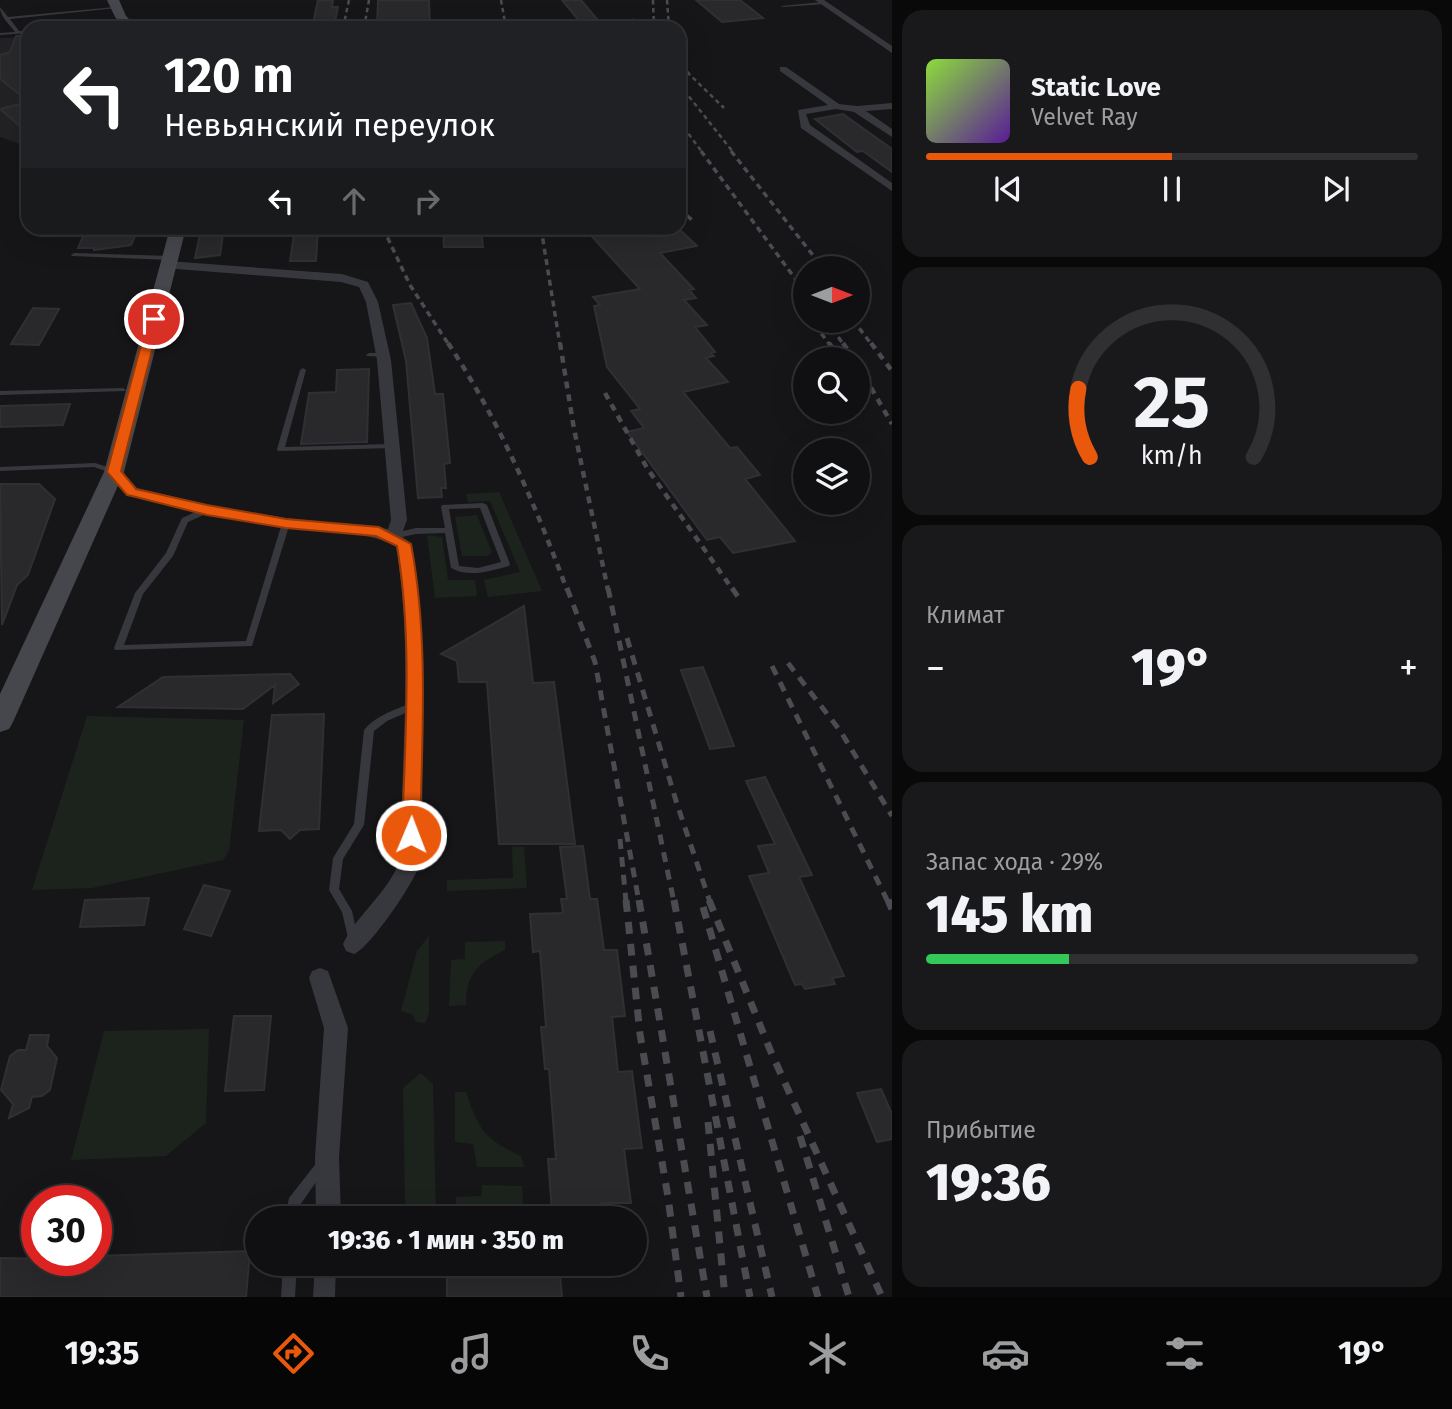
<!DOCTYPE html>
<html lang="ru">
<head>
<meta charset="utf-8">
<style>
	body { margin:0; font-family:"Fira Sans",sans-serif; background:#19191b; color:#f1f3f6; height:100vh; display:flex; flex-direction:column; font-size:26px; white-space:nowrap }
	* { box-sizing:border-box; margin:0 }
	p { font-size:23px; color:#9c9d9f }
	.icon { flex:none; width:38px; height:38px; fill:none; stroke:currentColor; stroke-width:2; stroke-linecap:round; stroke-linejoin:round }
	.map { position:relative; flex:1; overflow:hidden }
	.side { display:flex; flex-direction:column; gap:10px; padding:10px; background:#09090a; width:560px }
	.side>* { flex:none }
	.banner { position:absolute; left:21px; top:21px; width:665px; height:214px; border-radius:21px; box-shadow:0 7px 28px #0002,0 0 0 2px #303032; background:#202124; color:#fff; overflow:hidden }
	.needle { width:46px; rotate:90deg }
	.buttons { position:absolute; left:793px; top:256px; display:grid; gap:14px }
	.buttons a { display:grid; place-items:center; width:77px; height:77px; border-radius:50%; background:#101012; box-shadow:0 7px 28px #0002,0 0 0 2px #303032; font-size:35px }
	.speed { position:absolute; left:21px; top:1185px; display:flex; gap:14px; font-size:35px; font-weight:700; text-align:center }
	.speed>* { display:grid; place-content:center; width:91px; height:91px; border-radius:50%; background:#101012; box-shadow:0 7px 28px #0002,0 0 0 2px #303032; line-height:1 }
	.speed .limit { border:10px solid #d22; background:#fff; color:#111 }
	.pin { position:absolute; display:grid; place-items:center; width:60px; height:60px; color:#fff; margin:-30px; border:4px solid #fff; border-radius:50%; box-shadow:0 2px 7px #0007 }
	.me { position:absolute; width:77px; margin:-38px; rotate:1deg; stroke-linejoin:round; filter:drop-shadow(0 0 5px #0008) }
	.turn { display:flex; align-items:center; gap:24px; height:147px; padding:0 28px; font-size:32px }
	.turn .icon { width:91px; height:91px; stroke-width:2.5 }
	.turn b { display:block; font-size:49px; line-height:60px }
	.lanes { display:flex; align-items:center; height:66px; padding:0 28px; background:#0003; justify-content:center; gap:35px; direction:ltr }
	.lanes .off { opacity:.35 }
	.big { font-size:52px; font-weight:800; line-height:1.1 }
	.side .card { flex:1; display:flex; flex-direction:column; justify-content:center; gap:10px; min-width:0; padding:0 24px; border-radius:21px; background:#19191b }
	.side .dial { align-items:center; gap:0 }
	.dial svg { height:182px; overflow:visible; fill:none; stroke:#303032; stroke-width:7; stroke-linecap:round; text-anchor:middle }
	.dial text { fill:#f1f3f6; stroke:none }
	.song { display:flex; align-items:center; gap:21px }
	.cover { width:84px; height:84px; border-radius:10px; background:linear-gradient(135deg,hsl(90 70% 55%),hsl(270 70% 35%)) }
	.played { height:7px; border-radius:4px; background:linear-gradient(90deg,#ea580c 50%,#303032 50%) }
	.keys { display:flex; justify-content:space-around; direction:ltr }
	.heat { display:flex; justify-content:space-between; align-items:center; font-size:38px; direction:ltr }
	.charge { height:10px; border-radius:5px; background:linear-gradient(90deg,#34c759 29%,#303032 0) }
	.trip { position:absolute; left:245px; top:1206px; width:402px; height:70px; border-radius:35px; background:#101012; box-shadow:0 7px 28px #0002,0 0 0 2px #303032; font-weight:800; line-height:70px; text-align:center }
	.tabs { display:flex; height:112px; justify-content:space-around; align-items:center; background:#060607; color:#9c9d9f }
	.tabs .icon { width:49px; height:49px }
	.tabs .active { color:#ea580c }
	.tabs b { font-size:32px; color:#f1f3f6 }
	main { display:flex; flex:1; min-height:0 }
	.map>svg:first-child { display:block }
	.built { fill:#222225 }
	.green { fill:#1c231d }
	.building { fill:#29292c; stroke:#303034; stroke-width:2 }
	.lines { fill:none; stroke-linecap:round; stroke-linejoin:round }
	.service { fill:#37383d; fill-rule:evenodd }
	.pedestrian { fill:#37383d; fill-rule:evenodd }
	.minor { fill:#37383d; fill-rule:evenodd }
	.secondary { fill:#45474d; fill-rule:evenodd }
	.rail-far4 { stroke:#4a4c52; stroke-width:2.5; stroke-dasharray:4.5 3.5; stroke-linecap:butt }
	.rail-far3 { stroke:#4a4c52; stroke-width:3.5; stroke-dasharray:6 4.5; stroke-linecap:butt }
	.rail-far2 { stroke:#4a4c52; stroke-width:4.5; stroke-dasharray:7 6; stroke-linecap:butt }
	.rail-far1 { stroke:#4a4c52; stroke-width:5; stroke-dasharray:10 8; stroke-linecap:butt }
	.rail { stroke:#4a4c52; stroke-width:7; stroke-dasharray:12 10; stroke-linecap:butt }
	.route { fill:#ea580c; stroke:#983908; stroke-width:2 }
</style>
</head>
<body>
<main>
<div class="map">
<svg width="892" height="1297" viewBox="0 0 892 1297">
	<rect width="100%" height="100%" fill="#161618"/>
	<path class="built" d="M28 37V147L0 137V38Z"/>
	<path class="green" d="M499 492 542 591 488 597 484 580 520 572 490 501 468 502 466 494Z
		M477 515 492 553 487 556H462L455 517Z
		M427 535 442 537 448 580H475L477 596 435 598Z
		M87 716 244 720 229 851 223 860 92 888 32 890Z
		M512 847H524L527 888 447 891V880L513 878Z
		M429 936V1013L425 1023 416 1022 412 1014 401 1011 417 951Z
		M505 941V950C478 963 466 973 466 1005L449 1006 451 960 465 959V942Z
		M209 1029 206 1123 166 1156 71 1160 104 1031Z
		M421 1073 433 1084 436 1218H410L405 1202 403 1088Z
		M455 1092H466C479 1130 484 1139 521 1156L524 1167H477L473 1144 455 1142Z
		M482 1185 522 1186 524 1218H456V1197L481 1196Z"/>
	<path class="building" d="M318 0H333L332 7H338L334 27 312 28Z
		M378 0H429L430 28H377Z
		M562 0H581L602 25 584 27Z
		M696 0H740L763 18 722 22Z
		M16 36H28V101L0 79V55L10 52Z
		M28 102V133L0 109Z
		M843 114 892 149V172L863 151 857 152 815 119Z
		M98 228H128L138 230 131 245 94 250V248H78L85 232 97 231Z
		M295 228H318L316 261H290Z
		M443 228H481L483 247H444Z
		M584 228H678L697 246 660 253 694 289 689 290 696 298 684 300 707 325 695 327 715 352 711 353 714 356 706 358 728 382 683 392 730 448 737 447 760 475 745 479 795 541 733 553 720 537 707 540 627 432 644 428 631 411 640 409 607 367 594 306 600 305 593 297 640 289Z
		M200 234 223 235 220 255 195 258Z
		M411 303 427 338 435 394H443L450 463 444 464 446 488H441L442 497 418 498 406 361 393 305Z
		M33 308 59 309 39 345 11 344Z
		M369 369 367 442 301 444 309 393 336 392 337 370Z
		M70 404 63 425 0 427V406Z
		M0 484H39L55 499 28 575 17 585 2 625Z
		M524 606 533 683 554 682 575 844H499L487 682H459L457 661 441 654Z
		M703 667 734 746 710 749 681 670Z
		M290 674 299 684 273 703 275 685 243 709 118 707 163 677Z
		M324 714 319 829 300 830 290 839 281 830 259 831 272 715Z
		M765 777 812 875 799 877 844 976 832 978 835 984 805 989 802 984 795 985 749 876 769 873 758 846 775 844 746 781Z
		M583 846 590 899H597L604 950H617L625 1016 612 1017 618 1072 632 1071 642 1148 624 1149 631 1203H601L602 1218H575L574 1211H552L548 1159H556L549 1069H545L541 1027H546L540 951 533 952 530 914 563 913 561 899H567L560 847Z
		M204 885 230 891 211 936 184 929Z
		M149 898 144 925 80 927 85 900Z
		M234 1016H271L264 1090 225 1091Z
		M30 1035H49L47 1046 57 1058 50 1090 42 1096 32 1097 29 1108 9 1118 13 1104 1 1090 10 1056 18 1050H26Z
		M881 1089 892 1114V1139L877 1142 857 1093Z
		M250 1251 246 1297H0V1258L96 1260V1256Z
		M559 1265 562 1297H447V1268Z"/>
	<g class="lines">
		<path class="service" d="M823 2 824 4 783 7 781 6Z
			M0 7 8 17 115 7 117 8 10 19 19 31H28V33L0 35V33L15 32C9 24 0 16 0 7Z
			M129 23 128 25 75 28 77 27Z
			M74 253 170 256 173 258 170 260 72 256 71 255Z
			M369 353H384L387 355 384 357 367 356 366 355Z
			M303 368 306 370 285 447 391 444 395 446 394 448 278 451 277 449 300 370Z
			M123 388 126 390 125 391 0 395V391Z
			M95 463 117 470 118 472 114 474 94 467 0 471V467Z
			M483 503 487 505 510 564 509 566C490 571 468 578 451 568L445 533 416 534 393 539 389 536 390 534 416 528H445L441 507 442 505ZM480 508 501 562 478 568 459 566 449 509Z
			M207 507 210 508 211 510 210 512 188 522 173 556 143 594 124 645 246 641 282 523 283 521H289L290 523 252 646 115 650 114 648 135 593 166 553 182 518Z
			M414 702 417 704 419 706 417 708 387 721 374 731 364 825 343 859 339 889 352 911 359 942 358 945 354 947 350 945 349 942 342 912 329 890 333 858 354 824 364 730C376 715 397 709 414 702Z
			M322 1159 326 1161 328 1165 300 1205 299 1218H287L288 1203 289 1198 318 1161Z
			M283 1264H297L295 1297H281Z"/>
		<path class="pedestrian" d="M315 1264H336L335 1297H313Z"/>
		<path class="minor" d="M815 0H824L892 46V53Z
			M780 67H786L839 104 857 106 892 103V109L866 111 892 129V137L854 112 836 109 806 114 810 125 892 183V191L801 128 798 110 828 105 780 71Z
			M168 261 342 274 368 282 378 302 391 360 407 520 401 536 411 543C426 620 423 701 422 779 422 805 425 834 421 859 419 877 370 948 354 954L346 951 343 944C357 914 389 892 400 860 405 846 402 813 402 796 405 714 410 628 396 546 362 529 322 533 285 528 233 521 183 509 132 497L127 495 107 472 114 467 119 469 137 488 207 505 286 518 388 529 391 520 377 360 366 302 359 287 341 282 164 268V262Z
			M320 968 328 971 348 1028 339 1157 341 1218 316 1216 315 1157 324 1028 309 978 312 971Z"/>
		<path class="secondary" d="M107 0H119L126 16 138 28H125L115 17Z
			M170 228H186L124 472 13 722 9 729 0 732V694L104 472Z"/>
		<path class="rail-far4" d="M501 0 506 28
			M653 0 654 28
			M667 0 669 28
			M632 19 636 28
			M343 28 349 0
			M364 28 369 0
			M679 58 689 74 724 108
			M679 84 733 152
			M679 121 702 152"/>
		<path class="rail-far3" d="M701 151 805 292
			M731 151 823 268
			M679 209 692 220
			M383 228 410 285 449 345
			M541 228 560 345
			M826 320 844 345
			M853 320 872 345
			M815 325 830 345"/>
		<path class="rail-far2" d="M448 343C499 420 535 504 567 590
			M560 343 574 429 608 590
			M829 343 841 359
			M843 343 854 359
			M871 343 892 371
			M858 365 892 424
			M605 393 647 468 733 590"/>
		<path class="rail-far1" d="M567 588 595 662 639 902
			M608 588 674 902
			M732 588 741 601
			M627 638 677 804 710 902
			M788 663 841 732 892 816
			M772 666 888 902
			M620 839 626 902"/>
		<path class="rail" d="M626 900 640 1034 668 1197 681 1297
			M639 900 707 1297
			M674 900 750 1297
			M709 900 771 1052 882 1297
			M888 900 892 909
			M703 907 818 1297
			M710 1031 772 1297
			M708 1122 725 1297
			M800 1136 849 1297"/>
	</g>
	<path class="route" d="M154 315 160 319 121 471 136 489 207 505 286 519 379 527 411 544C429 638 422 739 420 835L418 841H405L402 835C405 740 413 640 397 546L376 536 286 528 207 515 132 496 127 495 107 472 148 319Z"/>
</svg>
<div class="buttons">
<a><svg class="needle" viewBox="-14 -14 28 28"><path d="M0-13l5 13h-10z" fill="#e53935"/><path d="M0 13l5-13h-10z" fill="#9c9d9f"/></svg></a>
<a><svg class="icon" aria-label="search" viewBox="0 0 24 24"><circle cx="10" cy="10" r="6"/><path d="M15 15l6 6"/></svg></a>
<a><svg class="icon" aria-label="layers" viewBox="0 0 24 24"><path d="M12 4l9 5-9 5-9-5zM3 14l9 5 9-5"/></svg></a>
</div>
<div class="speed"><div class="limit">30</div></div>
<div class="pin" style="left:154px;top:319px;background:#d93025"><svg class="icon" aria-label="arrive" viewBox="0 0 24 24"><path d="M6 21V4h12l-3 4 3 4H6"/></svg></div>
<svg class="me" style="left:411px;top:835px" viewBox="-20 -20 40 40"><circle r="17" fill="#ea580c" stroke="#fff" stroke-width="3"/><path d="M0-11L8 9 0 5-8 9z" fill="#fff"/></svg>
<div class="trip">19:36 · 1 мин · 350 m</div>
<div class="banner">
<div class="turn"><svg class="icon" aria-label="left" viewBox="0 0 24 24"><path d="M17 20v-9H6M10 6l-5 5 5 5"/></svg><div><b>120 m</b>Невьянский переулок</div></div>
<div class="lanes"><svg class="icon" aria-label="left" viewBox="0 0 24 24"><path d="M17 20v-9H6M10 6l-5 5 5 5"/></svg><svg class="icon off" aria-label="ahead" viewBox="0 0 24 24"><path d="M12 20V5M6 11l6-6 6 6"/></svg><svg class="icon off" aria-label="right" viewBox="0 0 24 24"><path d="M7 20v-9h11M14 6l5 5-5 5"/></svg></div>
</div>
</div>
<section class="side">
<div class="card">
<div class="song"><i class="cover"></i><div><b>Static Love</b><p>Velvet Ray</p></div></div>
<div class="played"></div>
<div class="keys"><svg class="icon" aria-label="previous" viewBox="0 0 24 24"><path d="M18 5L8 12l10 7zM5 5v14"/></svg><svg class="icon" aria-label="pause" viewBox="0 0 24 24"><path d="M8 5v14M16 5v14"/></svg><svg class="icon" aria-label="next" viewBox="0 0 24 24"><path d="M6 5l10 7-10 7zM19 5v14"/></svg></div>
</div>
<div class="card dial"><svg viewBox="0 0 100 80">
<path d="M14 69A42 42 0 1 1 86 69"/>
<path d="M14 69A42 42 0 0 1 9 39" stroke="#ea580c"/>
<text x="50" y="56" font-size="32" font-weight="700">25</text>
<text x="50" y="72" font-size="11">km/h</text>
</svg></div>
<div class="card"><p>Климат</p>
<div class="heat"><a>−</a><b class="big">19°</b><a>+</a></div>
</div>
<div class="card"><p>Запас хода · 29%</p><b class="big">145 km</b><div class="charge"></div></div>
<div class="card"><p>Прибытие</p><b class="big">19:36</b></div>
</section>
</main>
<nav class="tabs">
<b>19:35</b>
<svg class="icon active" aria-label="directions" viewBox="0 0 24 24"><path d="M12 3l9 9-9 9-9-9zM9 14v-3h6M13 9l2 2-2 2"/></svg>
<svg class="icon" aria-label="music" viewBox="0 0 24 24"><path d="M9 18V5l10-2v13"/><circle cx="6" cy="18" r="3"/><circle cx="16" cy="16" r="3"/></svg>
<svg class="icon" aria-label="phone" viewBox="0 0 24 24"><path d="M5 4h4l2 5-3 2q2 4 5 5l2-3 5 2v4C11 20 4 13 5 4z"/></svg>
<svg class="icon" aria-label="climate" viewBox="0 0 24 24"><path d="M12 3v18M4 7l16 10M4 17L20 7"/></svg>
<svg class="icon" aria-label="car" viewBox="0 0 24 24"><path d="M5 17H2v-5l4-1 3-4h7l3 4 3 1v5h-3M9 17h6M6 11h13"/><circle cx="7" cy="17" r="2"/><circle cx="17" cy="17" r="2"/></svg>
<svg class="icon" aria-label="filters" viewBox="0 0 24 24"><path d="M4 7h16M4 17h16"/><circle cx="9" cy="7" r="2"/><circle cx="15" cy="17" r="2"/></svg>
<b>19°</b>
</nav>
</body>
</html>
